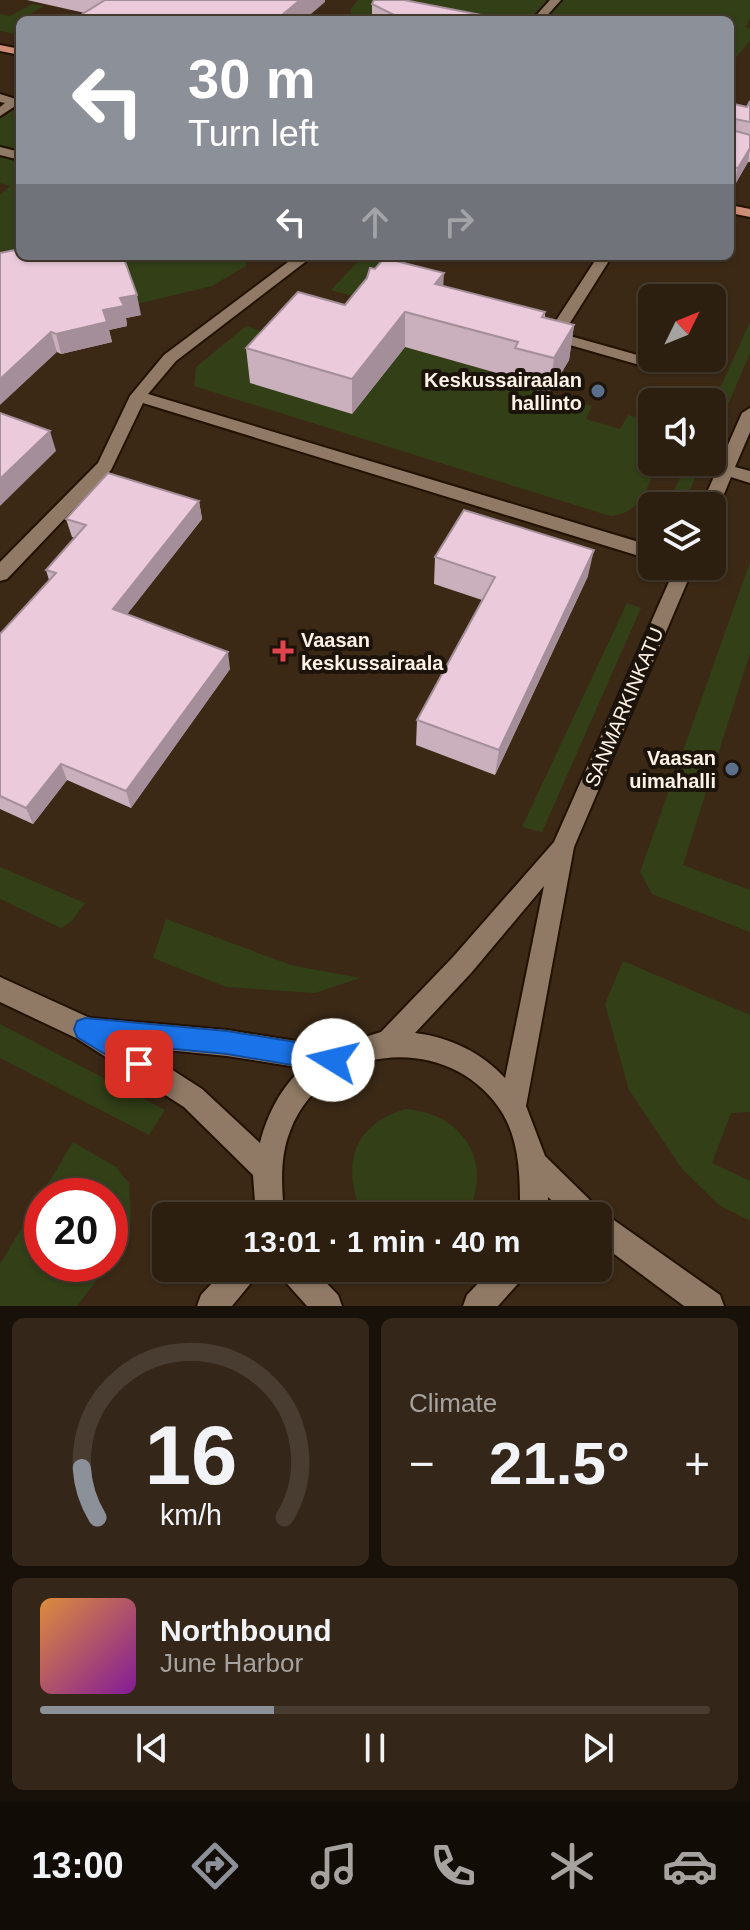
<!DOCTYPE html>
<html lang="en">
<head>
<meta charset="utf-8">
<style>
	body { margin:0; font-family:Helvetica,sans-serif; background:#342719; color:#f1f3f6; height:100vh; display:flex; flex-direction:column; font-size:30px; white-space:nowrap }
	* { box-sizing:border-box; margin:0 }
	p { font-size:26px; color:#a6a29f }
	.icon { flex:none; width:44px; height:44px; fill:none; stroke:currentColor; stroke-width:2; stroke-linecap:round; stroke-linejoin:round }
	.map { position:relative; height:1306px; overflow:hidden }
	.side { display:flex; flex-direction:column; gap:12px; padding:12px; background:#181109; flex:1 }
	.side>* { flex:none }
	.top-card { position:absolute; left:16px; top:16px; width:718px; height:244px; border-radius:12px; box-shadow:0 2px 6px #0004,0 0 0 2px #483d30; background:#8c9099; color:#fff; overflow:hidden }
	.needle { width:52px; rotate:47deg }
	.controls { position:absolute; left:638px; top:284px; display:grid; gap:16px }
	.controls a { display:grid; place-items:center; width:88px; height:88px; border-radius:12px; background:#2c1f10; box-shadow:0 2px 6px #0004,0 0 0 2px #483d30; font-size:40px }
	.speed { position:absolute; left:24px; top:1178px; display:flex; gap:16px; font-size:40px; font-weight:700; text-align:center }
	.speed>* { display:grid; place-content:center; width:104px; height:104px; border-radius:50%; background:#2c1f10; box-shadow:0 2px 6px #0004,0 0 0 2px #483d30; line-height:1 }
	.speed .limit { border:12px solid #d22; background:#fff; color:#111 }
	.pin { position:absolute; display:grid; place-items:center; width:68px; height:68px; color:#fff; margin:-34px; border-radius:16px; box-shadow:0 4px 12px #0006 }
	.me { position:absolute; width:88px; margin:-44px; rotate:279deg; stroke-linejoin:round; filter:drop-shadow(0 0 6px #0008) }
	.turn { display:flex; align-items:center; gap:28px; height:168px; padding:0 40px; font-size:36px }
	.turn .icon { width:104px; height:104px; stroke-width:2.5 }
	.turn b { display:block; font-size:56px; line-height:68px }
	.lanes { display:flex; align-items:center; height:76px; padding:0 40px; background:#0003; justify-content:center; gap:40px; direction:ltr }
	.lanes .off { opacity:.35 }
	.big { font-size:60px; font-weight:600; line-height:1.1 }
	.side .tile { flex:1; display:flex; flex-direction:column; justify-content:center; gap:12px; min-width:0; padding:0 28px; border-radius:12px; background:#342719 }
	.side .dial { align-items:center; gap:0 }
	.dial svg { height:208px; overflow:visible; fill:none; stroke:#483d30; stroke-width:7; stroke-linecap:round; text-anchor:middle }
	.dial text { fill:#f1f3f6; stroke:none }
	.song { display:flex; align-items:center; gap:24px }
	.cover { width:96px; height:96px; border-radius:12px; background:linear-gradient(135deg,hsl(30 70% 55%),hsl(290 70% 35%)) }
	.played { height:8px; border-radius:4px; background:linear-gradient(90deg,#8c9099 35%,#483d30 35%) }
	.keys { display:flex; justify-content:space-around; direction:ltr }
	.heat { display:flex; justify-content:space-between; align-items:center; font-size:44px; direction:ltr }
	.side .tiles { flex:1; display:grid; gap:12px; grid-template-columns:1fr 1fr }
	.tile:last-child { grid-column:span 2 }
	.trip { position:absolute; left:152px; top:1202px; width:460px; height:80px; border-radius:12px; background:#2c1f10; box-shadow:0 2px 6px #0004,0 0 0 2px #483d30; font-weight:600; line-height:80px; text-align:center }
	.tabs { display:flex; height:128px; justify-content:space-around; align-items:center; background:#120c06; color:#a6a29f }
	.tabs .icon { width:56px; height:56px }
	.tabs .selected { color:#8c9099 }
	.tabs b { font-size:36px; color:#f1f3f6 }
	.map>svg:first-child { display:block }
	.green { fill:#323f17 }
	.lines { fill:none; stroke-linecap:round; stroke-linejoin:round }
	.minor-casing { stroke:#221101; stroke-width:4 }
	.major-casing { stroke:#221101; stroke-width:4 }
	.minor { fill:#907a65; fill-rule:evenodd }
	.major { fill:#ce8d76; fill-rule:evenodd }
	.wall { fill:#caafbc }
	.shaded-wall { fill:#a48e99 }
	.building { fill:#ebcbdb; stroke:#a48e99; stroke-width:2 }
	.route { fill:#1a73e8; stroke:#114b97; stroke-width:2 }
	.service-dot { fill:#5c6f8a; stroke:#1c140b; stroke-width:3 }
	.health-dot { fill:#e0444e; stroke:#1c140b; stroke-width:3 }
	.labels { text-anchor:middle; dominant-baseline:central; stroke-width:8; stroke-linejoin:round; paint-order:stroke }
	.poi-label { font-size:20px; font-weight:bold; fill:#fef1e6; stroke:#1c140b; text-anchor:end }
	.street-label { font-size:20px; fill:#fef1e6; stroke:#1c140b }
</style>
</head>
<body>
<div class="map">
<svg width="750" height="1306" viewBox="0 0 750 1306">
	<rect width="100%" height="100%" fill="#3b2916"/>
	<path class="green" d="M358 0H750V18L746 27 750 29V41L730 64V20H351V9Z
		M32 4 44 6 20 20V35L0 31V14L10 16Z
		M20 105V150L0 145V119Z
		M0 157 20 162V256H247L246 266 212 286 137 304 0 273V195L10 186 0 183Z
		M363 256H413L374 302 331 290Z
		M750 322V353L712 442V406Z
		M246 326 289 340 405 347 514 378 511 383 592 406 586 419 620 429 628 415 652 421V462H659C647 487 641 514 610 516L194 386 196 367Z
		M687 462H703L682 506 674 491Z
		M750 562V653L683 865 750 890V932L652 894 640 872Z
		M627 603 641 608 542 832 522 827Z
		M0 867 85 903 71 922 61 928 0 899Z
		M166 919 291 965 360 978 315 993 226 987 153 958Z
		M623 961 750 1015V1112L731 1113 712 1163 750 1181V1221L719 1205 682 1169 629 1090 605 1004Z
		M0 1024 165 1110 149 1135 0 1058Z
		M405 1109C464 1113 495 1164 466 1216H363C341 1167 351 1126 405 1109Z
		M73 1142 116 1167 129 1183 131 1222 110 1263V1196H42V1264H109L77 1306H0V1264Z"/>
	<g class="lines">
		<defs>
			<path id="minor" d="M550 0H561L543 20H532Z
				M0 94 19 100 20 103 0 116V107L5 103 0 102Z
				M0 147 20 152V160L0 155Z
				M296 256H313L176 361 148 394 652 546V560L143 403 111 470 7 579 0 581V562L98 463 130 396 164 355Z
				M598 256H612L563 334 655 360V366H643L549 339 546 336Z
				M750 408V432L735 467 750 471V483L731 477 719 506 712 512V506H701L742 413Z
				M676 566H694L574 847 526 1106 545 1156 601 1211 720 1295 724 1306H684L598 1242V1216H568L548 1197V1216H520C520 1182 521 1145 503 1114 453 1032 325 1040 290 1131 279 1159 282 1187 284 1216H256L253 1175 184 1107 76 1038 0 1002V977L90 1018 227 1030 333 1047 381 1032 453 957 554 842ZM544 886 505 1078C482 1053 450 1037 415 1033L471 973ZM137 1047 227 1056 303 1068C281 1087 267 1115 260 1143L202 1089Z
				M226 1268H260L255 1278 232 1306H197L201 1295Z
				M277 1268H312L338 1295 342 1306H307L282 1278Z
				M493 1268H528L523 1278 498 1306H463L467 1295Z"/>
			<path id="major" d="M0 45 20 49V55L0 51Z
				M730 205 750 209V217L730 213Z"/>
		</defs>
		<use href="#minor" class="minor-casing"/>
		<use href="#major" class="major-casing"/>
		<use href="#minor" class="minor"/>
		<use href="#major" class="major"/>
	</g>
	<path class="wall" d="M27 0H325V2L85 13Z
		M372 4 507 20H372Z
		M750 101V162H748L733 188 730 187V103L747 107Z
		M0 253 141 315 126 318 127 326 109 330 112 342 61 354 57 352Z
		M375 269 545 312V318L574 325 569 360 549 394 511 383V377L405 347 352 414 250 383 246 348 345 305Z
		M199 501 202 519 127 614 230 669 131 808 67 780 33 824 0 809V634L49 580 46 570 75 538 72 537 66 519Z
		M435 557 588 576 495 775 416 745 417 720 482 600 434 584Z"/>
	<path class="shaded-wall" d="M300 0H325V2L304 20H276Z
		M750 148 748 162 733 188 738 168Z
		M444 273 442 308 435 284Z
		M137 295 141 315 126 318 127 326 109 330 112 342 61 354 56 334 103 310 120 298Z
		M405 312V347L352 414V379Z
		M574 325 569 360 549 394 554 358Z
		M51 332 57 352 0 405V379Z
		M50 431 56 451 0 506V479Z
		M199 501 202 519 118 626 113 609Z
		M594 550 588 576 495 775 499 750Z
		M228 652 230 669 131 808 126 791Z
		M61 764 67 780 33 824 26 808Z"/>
	<path class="building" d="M105 0H300L276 20H73Z
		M374 0H404L507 20H404L372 4Z
		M750 101V122L735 119 732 122V130L750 135V148L738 168 730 167V103L747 107Z
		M20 249V256H123L137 295 120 298 124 306 103 310 107 322 56 334 51 332 0 379V253Z
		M384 258 444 273 435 284 545 312 542 317 574 325 554 358 515 348 518 342 405 312 352 379 246 348 298 292 345 305 367 278 370 268 375 269Z
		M0 413 50 431 0 479Z
		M108 473 199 501 113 609 228 652 126 791 61 764 26 808 0 796V634L56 573 46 570 86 525 66 519Z
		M464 510 594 550 499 750 417 720 495 577 435 557Z"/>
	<path class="route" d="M85 1018 227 1031 333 1048 342 1052 345 1060 342 1069 333 1072 227 1054 132 1045 147 1055 151 1064 147 1072 139 1075 77 1037 74 1029 77 1021Z"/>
	<g class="service-dot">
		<circle cx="598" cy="391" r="8"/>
		<circle cx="732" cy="769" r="8"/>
	</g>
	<path class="health-dot" d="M279 639h8v8h8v8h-8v8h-8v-8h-8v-8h8z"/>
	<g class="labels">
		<g class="poi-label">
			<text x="582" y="380">Keskussairaalan<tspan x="582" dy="23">hallinto</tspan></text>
			<text x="301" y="640" text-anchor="start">Vaasan<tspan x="301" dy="23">keskussairaala</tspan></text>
			<text x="716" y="758">Vaasan<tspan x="716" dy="23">uimahalli</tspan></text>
		</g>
		<g class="street-label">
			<text transform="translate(624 707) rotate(-67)">SANMARKINKATU</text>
		</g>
	</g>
</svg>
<div class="controls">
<a><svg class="needle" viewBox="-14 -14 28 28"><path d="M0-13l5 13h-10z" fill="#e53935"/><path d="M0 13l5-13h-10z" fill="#a6a29f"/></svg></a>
<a><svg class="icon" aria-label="sound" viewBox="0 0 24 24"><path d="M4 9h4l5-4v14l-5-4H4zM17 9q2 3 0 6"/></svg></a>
<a><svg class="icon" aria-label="layers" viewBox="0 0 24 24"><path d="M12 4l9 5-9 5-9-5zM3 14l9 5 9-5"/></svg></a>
</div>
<div class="speed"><div class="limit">20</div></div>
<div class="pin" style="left:139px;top:1064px;background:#d93025"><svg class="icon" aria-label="arrive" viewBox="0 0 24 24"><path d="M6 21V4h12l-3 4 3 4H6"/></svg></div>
<svg class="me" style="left:333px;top:1060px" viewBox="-20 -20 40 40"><circle r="19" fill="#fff"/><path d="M0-13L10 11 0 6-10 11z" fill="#1a73e8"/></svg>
<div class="trip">13:01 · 1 min · 40 m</div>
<div class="top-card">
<div class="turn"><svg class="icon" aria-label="left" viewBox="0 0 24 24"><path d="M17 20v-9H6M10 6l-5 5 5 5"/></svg><div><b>30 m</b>Turn left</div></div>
<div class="lanes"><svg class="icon" aria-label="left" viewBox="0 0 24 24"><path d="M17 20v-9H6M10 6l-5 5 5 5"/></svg><svg class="icon off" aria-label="ahead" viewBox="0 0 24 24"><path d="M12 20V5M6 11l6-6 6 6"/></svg><svg class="icon off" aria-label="right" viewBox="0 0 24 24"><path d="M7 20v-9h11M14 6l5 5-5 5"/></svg></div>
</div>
</div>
<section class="side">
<div class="tiles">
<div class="tile dial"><svg viewBox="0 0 100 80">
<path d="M14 69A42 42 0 1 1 86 69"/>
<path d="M14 69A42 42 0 0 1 8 50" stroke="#8c9099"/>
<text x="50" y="56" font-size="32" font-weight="700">16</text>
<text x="50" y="72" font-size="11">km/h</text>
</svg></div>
<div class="tile"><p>Climate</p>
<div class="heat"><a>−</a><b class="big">21.5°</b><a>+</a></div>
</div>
<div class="tile">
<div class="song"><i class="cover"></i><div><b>Northbound</b><p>June Harbor</p></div></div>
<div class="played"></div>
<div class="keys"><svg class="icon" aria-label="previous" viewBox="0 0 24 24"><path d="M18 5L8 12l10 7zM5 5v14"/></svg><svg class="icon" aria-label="pause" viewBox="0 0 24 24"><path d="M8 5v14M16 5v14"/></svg><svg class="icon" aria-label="next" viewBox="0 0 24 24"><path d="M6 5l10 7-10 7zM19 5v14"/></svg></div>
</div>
</div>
</section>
<nav class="tabs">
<b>13:00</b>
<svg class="icon selected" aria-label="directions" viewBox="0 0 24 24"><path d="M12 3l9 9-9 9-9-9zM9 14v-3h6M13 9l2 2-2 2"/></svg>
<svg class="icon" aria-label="music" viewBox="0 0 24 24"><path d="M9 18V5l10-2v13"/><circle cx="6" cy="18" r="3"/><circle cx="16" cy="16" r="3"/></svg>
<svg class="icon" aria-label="phone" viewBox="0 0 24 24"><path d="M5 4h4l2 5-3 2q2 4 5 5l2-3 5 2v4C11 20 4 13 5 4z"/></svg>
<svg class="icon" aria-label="climate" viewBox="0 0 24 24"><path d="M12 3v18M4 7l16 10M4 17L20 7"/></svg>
<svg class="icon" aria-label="car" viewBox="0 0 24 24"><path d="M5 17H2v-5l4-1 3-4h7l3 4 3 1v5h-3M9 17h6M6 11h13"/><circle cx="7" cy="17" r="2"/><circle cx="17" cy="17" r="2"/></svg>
</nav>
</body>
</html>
